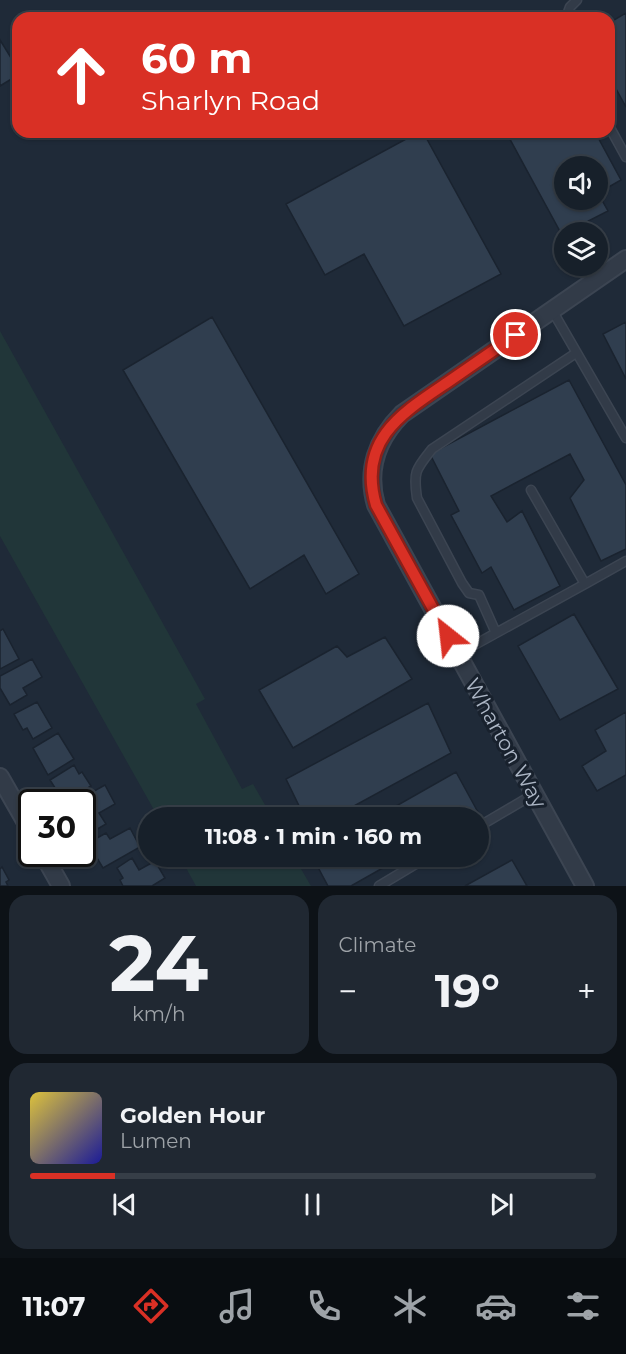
<!DOCTYPE html>
<html lang="en">
<head>
<meta charset="utf-8">
<style>
	body { margin:0; font-family:Montserrat,sans-serif; background:#202832; color:#f1f3f6; height:100vh; display:flex; flex-direction:column; font-size:22px; white-space:nowrap }
	* { box-sizing:border-box; margin:0 }
	p { font-size:20px; color:#9ea3a8 }
	.icon { flex:none; width:33px; height:33px; fill:none; stroke:currentColor; stroke-width:2; stroke-linecap:round; stroke-linejoin:round }
	.map { position:relative; height:886px; overflow:hidden }
	.details { display:flex; flex-direction:column; gap:9px; padding:9px; background:#0d1217; flex:1 }
	.details>* { flex:none }
	.banner { position:absolute; left:12px; top:12px; width:603px; height:126px; border-radius:18px; box-shadow:0 2px 4px #0004,0 0 0 2px #363e47; background:#d93025; color:#fff; overflow:hidden }
	.fabs { position:absolute; left:554px; top:156px; display:grid; gap:12px }
	.fabs a { display:grid; place-items:center; width:54px; height:54px; border-radius:50%; background:#17202a; box-shadow:0 2px 4px #0004,0 0 0 2px #363e47; font-size:30px }
	.speed { position:absolute; left:18px; top:789px; display:flex; gap:12px; font-size:30px; font-weight:700; text-align:center }
	.speed>* { display:grid; place-content:center; width:78px; height:78px; border-radius:50%; background:#17202a; box-shadow:0 2px 4px #0004,0 0 0 2px #363e47; line-height:1 }
	.speed .limit { border:3px solid #111; border-radius:9px; background:#fff; color:#111 }
	.pin { position:absolute; display:grid; place-items:center; width:51px; height:51px; color:#fff; margin:-26px; border:3px solid #fff; border-radius:50%; box-shadow:0 2px 6px #0007 }
	.me { position:absolute; width:66px; margin:-33px; rotate:331deg; stroke-linejoin:round; filter:drop-shadow(0 0 4px #0008) }
	.turn { display:flex; align-items:center; gap:21px; height:126px; padding:0 30px; font-size:27px }
	.turn .icon { width:78px; height:78px; stroke-width:2.5 }
	.turn b { display:block; font-size:42px; line-height:51px }
	.big { font-size:45px; font-weight:700; line-height:1.1 }
	.details .widget { flex:1; display:flex; flex-direction:column; justify-content:center; gap:9px; min-width:0; padding:0 21px; border-radius:18px; background:#202832 }
	.details .dial { align-items:center; gap:0 }
	.dial b { font-size:78px; line-height:1 }
	.song { display:flex; align-items:center; gap:18px }
	.cover { width:72px; height:72px; border-radius:9px; background:linear-gradient(135deg,hsl(50 70% 55%),hsl(240 70% 35%)) }
	.played { height:6px; border-radius:3px; background:linear-gradient(90deg,#d93025 15%,#363e47 15%) }
	.keys { display:flex; justify-content:space-around; direction:ltr }
	.heat { display:flex; justify-content:space-between; align-items:center; font-size:33px; direction:ltr }
	.details .tiles { flex:1; display:grid; gap:9px; grid-template-columns:1fr 1fr }
	.widget:last-child { grid-column:span 2 }
	.trip { position:absolute; left:138px; top:807px; width:351px; height:60px; border-radius:30px; background:#17202a; box-shadow:0 2px 4px #0004,0 0 0 2px #363e47; font-weight:700; line-height:60px; text-align:center }
	.tab-bar { display:flex; height:96px; justify-content:space-around; align-items:center; background:#090d11; color:#9ea3a8 }
	.tab-bar .icon { width:42px; height:42px }
	.tab-bar .selected { color:#d93025 }
	.tab-bar b { font-size:27px; color:#f1f3f6 }
	.map>svg:first-child { display:block }
	.green { fill:#213639 }
	.building { fill:#303e4f; stroke:#1a232f; stroke-width:1.5; fill-rule:evenodd }
	.lines { fill:none; stroke-linecap:round; stroke-linejoin:round }
	.service-casing { stroke:#3c4552; stroke-width:11 }
	.minor-casing { stroke:#3c4552; stroke-width:20 }
	.service { stroke:#323b48; stroke-width:8 }
	.minor { stroke:#323b48; stroke-width:16 }
	.route-casing { stroke:#8d1f18; stroke-width:15 }
	.route { stroke:#d93025; stroke-width:10 }
	.labels { text-anchor:middle; dominant-baseline:central; stroke-width:6; stroke-linejoin:round; paint-order:stroke }
	.street-label { font-size:21px; fill:#acb6c5; stroke:#18212d }
</style>
</head>
<body>
<div class="map">
<svg width="626" height="886" viewBox="0 0 626 886">
	<rect width="100%" height="100%" fill="#1f2a38"/>
	<path class="green" d="M0 331 205 699 196 704 242 789 253 784 272 817H158L0 536Z
		M180 857H294L311 886H196Z"/>
	<path class="building" d="M626 13V107L609 76V23Z
		M0 40 18 69V75L0 86Z
		M419 132H423L501 274 404 326 364 254 325 275 286 204Z
		M506 132H595L621 180 598 193 608 211 567 232H564L562 235ZM564 166H597V200H564Z
		M212 317 359 574 326 594 304 555 250 589 123 370Z
		M626 322V379L603 334Z
		M569 380 626 485V549L601 561 570 498 584 480 570 454 491 496 507 522 522 511 560 586 514 610 491 567 482 573 451 515 459 511 430 454Z
		M574 614 618 689 560 720 518 646Z
		M3 629 19 659 0 669V631Z
		M385 637 412 679 293 748 259 690 337 646 347 657Z
		M32 659 42 677 23 688 27 695 10 705 0 688V676Z
		M37 702 52 728 33 739 27 728 23 730 14 714Z
		M428 703 451 753 332 818H305L286 779Z
		M626 712V775L597 791 582 766 606 751 595 730Z
		M58 733 74 759 48 775 33 748Z
		M74 765 79 774 82 772 91 786 64 802 50 780Z
		M456 772 479 814 474 818H375Z
		M105 785 115 804 99 813 106 824 89 834 82 823V802H74Z
		M130 828 140 847 103 868 88 843 106 833 110 839Z
		M312 856H404L351 886H328Z
		M132 858 139 870 155 861 165 878 152 886H123L120 880 123 878 117 868Z
		M512 860 527 886H465Z
		M2 867 9 880 6 882 8 886H0V869Z"/>
	<g class="lines">
		<defs>
			<path id="service" d="M566 18 570 7 577 0
				M609 126 626 157
				M552 310 626 438
				M531 490 585 584 626 561
				M496 633 479 595 469 593 462 583 417 498C413 471 416 469 432 449L576 353
				M458 654 585 584
				M478 827 534 794
				M379 886 429 856"/>
			<path id="minor" d="M0 777 32 833
				M43 854 61 886
				M585 886 376 505C366 470 377 439 402 414L626 259"/>
		</defs>
		<use href="#service" class="service-casing"/>
		<use href="#minor" class="minor-casing"/>
		<use href="#service" class="service"/>
		<use href="#minor" class="minor"/>
	</g>
	<g class="lines">
		<defs>
			<path id="route" d="M448 636 376 505C357 440 402 413 448 382 471 366 494 350 516 335"/>
		</defs>
		<use href="#route" class="route-casing"/>
		<use href="#route" class="route"/>
	</g>
	<g class="labels">
		<g class="street-label">
			<text transform="translate(506 743) rotate(61)">Wharton Way</text>
		</g>
	</g>
</svg>
<div class="fabs">
<a><svg class="icon" aria-label="sound" viewBox="0 0 24 24"><path d="M4 9h4l5-4v14l-5-4H4zM17 9q2 3 0 6"/></svg></a>
<a><svg class="icon" aria-label="layers" viewBox="0 0 24 24"><path d="M12 4l9 5-9 5-9-5zM3 14l9 5 9-5"/></svg></a>
</div>
<div class="speed"><div class="limit">30</div></div>
<div class="pin" style="left:516px;top:335px;background:#d93025"><svg class="icon" aria-label="arrive" viewBox="0 0 24 24"><path d="M6 21V4h12l-3 4 3 4H6"/></svg></div>
<svg class="me" style="left:448px;top:636px" viewBox="-20 -20 40 40"><circle r="19" fill="#fff"/><path d="M0-13L10 11 0 6-10 11z" fill="#d93025"/></svg>
<div class="trip">11:08 · 1 min · 160 m</div>
<div class="banner">
<div class="turn"><svg class="icon" aria-label="ahead" viewBox="0 0 24 24"><path d="M12 20V5M6 11l6-6 6 6"/></svg><div><b>60 m</b>Sharlyn Road</div></div>
</div>
</div>
<section class="details">
<div class="tiles">
<div class="widget dial"><b>24</b><p>km/h</p></div>
<div class="widget"><p>Climate</p>
<div class="heat"><a>−</a><b class="big">19°</b><a>+</a></div>
</div>
<div class="widget">
<div class="song"><i class="cover"></i><div><b>Golden Hour</b><p>Lumen</p></div></div>
<div class="played"></div>
<div class="keys"><svg class="icon" aria-label="previous" viewBox="0 0 24 24"><path d="M18 5L8 12l10 7zM5 5v14"/></svg><svg class="icon" aria-label="pause" viewBox="0 0 24 24"><path d="M8 5v14M16 5v14"/></svg><svg class="icon" aria-label="next" viewBox="0 0 24 24"><path d="M6 5l10 7-10 7zM19 5v14"/></svg></div>
</div>
</div>
</section>
<nav class="tab-bar">
<b>11:07</b>
<svg class="icon selected" aria-label="directions" viewBox="0 0 24 24"><path d="M12 3l9 9-9 9-9-9zM9 14v-3h6M13 9l2 2-2 2"/></svg>
<svg class="icon" aria-label="music" viewBox="0 0 24 24"><path d="M9 18V5l10-2v13"/><circle cx="6" cy="18" r="3"/><circle cx="16" cy="16" r="3"/></svg>
<svg class="icon" aria-label="phone" viewBox="0 0 24 24"><path d="M5 4h4l2 5-3 2q2 4 5 5l2-3 5 2v4C11 20 4 13 5 4z"/></svg>
<svg class="icon" aria-label="climate" viewBox="0 0 24 24"><path d="M12 3v18M4 7l16 10M4 17L20 7"/></svg>
<svg class="icon" aria-label="car" viewBox="0 0 24 24"><path d="M5 17H2v-5l4-1 3-4h7l3 4 3 1v5h-3M9 17h6M6 11h13"/><circle cx="7" cy="17" r="2"/><circle cx="17" cy="17" r="2"/></svg>
<svg class="icon" aria-label="filters" viewBox="0 0 24 24"><path d="M4 7h16M4 17h16"/><circle cx="9" cy="7" r="2"/><circle cx="15" cy="17" r="2"/></svg>
</nav>
</body>
</html>
